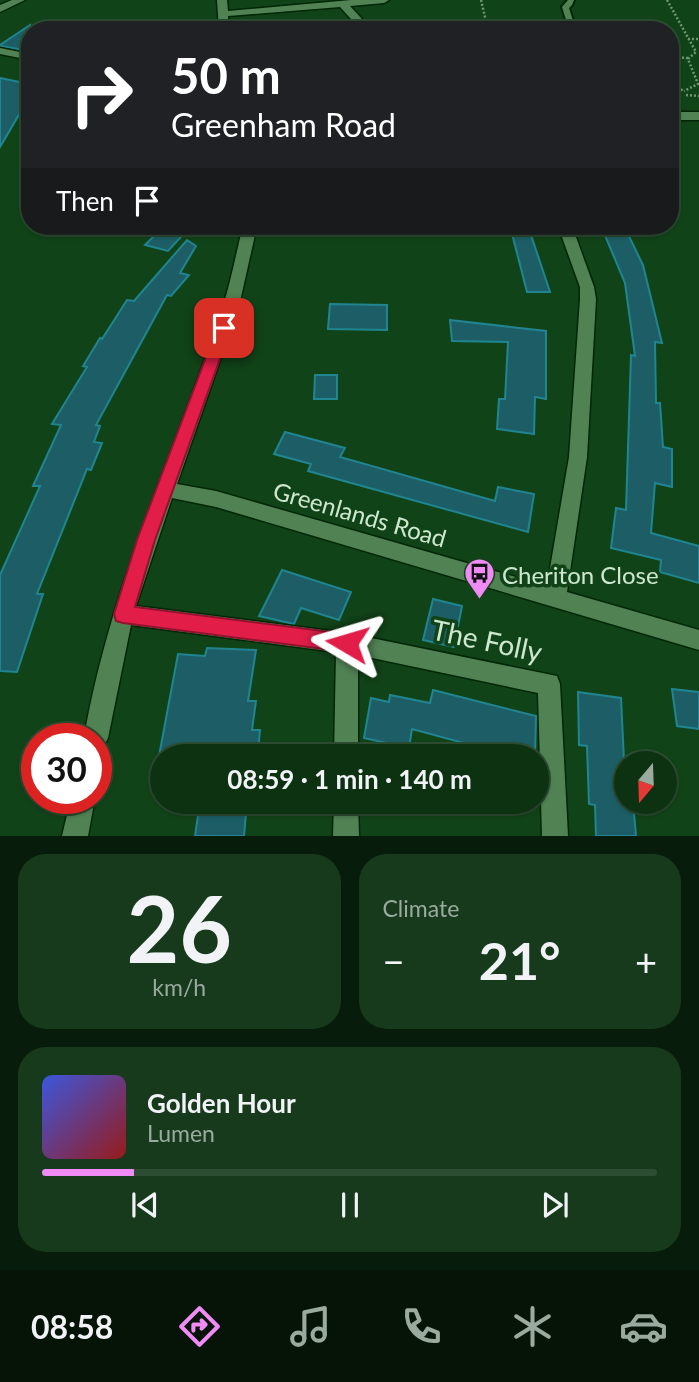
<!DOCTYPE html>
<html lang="en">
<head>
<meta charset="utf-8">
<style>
	body { margin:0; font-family:Lato,sans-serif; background:#163a1b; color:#f1f3f6; height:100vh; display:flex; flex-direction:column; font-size:26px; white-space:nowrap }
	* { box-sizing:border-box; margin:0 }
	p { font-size:23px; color:#9aaa9f }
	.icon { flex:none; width:38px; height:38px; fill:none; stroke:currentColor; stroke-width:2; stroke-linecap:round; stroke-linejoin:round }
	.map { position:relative; height:836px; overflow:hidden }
	.drawer { display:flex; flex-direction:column; gap:18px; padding:18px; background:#071c0a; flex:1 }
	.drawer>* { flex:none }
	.top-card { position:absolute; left:21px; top:21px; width:658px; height:214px; border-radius:28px; box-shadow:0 2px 5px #0004,0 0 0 2px #2d4d32; background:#202124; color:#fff; overflow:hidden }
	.needle { width:46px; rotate:199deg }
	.buttons { position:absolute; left:614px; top:751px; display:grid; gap:14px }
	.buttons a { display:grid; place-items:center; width:63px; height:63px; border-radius:50%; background:#0d3212; box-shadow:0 2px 5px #0004,0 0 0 2px #2d4d32; font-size:35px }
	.speed { position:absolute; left:21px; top:723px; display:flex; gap:14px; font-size:35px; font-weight:700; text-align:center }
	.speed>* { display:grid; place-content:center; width:91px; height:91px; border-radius:50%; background:#0d3212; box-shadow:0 2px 5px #0004,0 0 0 2px #2d4d32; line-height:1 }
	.speed .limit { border:10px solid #d22; background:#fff; color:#111 }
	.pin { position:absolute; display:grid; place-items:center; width:60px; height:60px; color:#fff; margin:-30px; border-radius:14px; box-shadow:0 4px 10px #0006 }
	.me { position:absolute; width:77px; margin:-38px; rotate:277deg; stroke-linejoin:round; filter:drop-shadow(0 0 5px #0008) }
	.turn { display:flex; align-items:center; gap:24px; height:147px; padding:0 35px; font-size:32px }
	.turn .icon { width:91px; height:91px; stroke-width:2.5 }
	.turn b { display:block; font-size:49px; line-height:60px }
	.then { display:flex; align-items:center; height:66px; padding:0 35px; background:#0003; gap:14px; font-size:26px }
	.big { font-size:52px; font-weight:700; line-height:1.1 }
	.drawer .widget { flex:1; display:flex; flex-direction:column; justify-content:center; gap:10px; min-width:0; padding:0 24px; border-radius:28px; background:#163a1b }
	.drawer .dial { align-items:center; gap:0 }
	.dial b { font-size:91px; line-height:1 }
	.song { display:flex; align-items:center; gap:21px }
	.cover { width:84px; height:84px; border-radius:10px; background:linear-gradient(135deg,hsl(230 70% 55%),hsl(0 70% 35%)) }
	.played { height:7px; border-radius:4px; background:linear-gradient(90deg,#f08bf5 15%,#2d4d32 15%) }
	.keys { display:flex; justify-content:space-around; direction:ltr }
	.heat { display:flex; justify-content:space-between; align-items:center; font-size:38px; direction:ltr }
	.drawer .tiles { flex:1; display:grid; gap:18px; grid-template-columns:1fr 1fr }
	.widget:last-child { grid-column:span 2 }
	.trip { position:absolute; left:150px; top:744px; width:399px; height:70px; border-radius:35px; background:#0d3212; box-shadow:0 2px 5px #0004,0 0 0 2px #2d4d32; font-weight:700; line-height:70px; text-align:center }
	.tab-bar { display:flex; height:112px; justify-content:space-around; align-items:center; background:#051407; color:#9aaa9f }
	.tab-bar .icon { width:49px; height:49px }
	.tab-bar .current { color:#f08bf5 }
	.tab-bar b { font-size:32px; color:#f1f3f6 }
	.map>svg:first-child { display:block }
	.building { fill:#1d5e66; stroke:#208590; stroke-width:2 }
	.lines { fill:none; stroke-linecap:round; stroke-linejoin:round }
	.service-casing { stroke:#022707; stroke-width:4 }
	.minor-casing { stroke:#022707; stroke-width:3 }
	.path { stroke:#6f9573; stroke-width:2.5; stroke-dasharray:2 2; stroke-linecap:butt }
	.service { fill:#518254; fill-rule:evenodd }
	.minor { fill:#518254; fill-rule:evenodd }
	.route { fill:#e11d48; stroke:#92132f; stroke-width:2 }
	.labels { text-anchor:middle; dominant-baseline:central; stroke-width:7; stroke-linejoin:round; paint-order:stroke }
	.street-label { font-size:24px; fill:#cee8cf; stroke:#114318 }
	.poi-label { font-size:24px; fill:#cee8cf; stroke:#114318; text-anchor:start }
	.near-street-label { font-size:28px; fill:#cee8cf; stroke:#114318 }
</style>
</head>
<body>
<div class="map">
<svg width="699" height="836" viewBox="0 0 699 836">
	<rect width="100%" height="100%" fill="#114318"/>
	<path class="building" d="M30 25V51L0 46V45Z
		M0 78 30 84V96L0 147Z
		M164 226H191L168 251 145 245Z
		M510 226H528L550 292H527Z
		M601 226H624L643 265 662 343 655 342 656 403H660L663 447 672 449V487L655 483 651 533 699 546V583L660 572 661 560 611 548 616 508 626 510 631 355 635 356 625 283Z
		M187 240 196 246 180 273 189 275 171 296 167 295 96 425 100 426 94 442 102 443 91 470 87 469 37 594H43L17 672 0 671V575L40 486H33L61 425 52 424 87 367 83 366 100 338 102 339 127 300 134 301Z
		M330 304 387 305V330L328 329Z
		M450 320 546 331V399L535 397 534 434 497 429 499 399H505L508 342 452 341Z
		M315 375H337V399H314Z
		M285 432 345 448 340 457 495 501 498 487 534 494 528 532 308 471 311 464 274 454Z
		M282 570 351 592 339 620 301 608 294 624 259 616Z
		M433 599 462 606 454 647 423 640Z
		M207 648 256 650 248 701H256L252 730H260L258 751 211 750 210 756H159L178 654 205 656Z
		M672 689 699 692V729L677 726Z
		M433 690 536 716 535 756H512L412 729 409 748 364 738 371 698 389 702 390 695 430 703Z
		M578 692 621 698 626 802H633L636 836H596L595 805 589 804 587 746 579 745Z
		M200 802H247L244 836H195Z"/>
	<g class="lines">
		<defs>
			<path id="service" d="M568 0H574L572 5 569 8 574 24 563 30H553L567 23 562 7Z"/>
			<path id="minor" d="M12 0H25L0 12V5Z
				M217 0H227L228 11 351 0H389L384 3 350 6 372 30H361L340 7 228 16 229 30H219Z
				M0 48 30 54V60L0 54Z
				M670 112H699V120H670Z
				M30 139V147H25V141Z
				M243 226H257L239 306 177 484 216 491 547 586 569 457 580 299V287L558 226H572L594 287 596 299 587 457 567 592 699 630V650L216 507 172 498 136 606 347 633 557 676 560 684 568 836H542L538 693 358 655V756H334L336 652 131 625 108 738 104 746 96 750V738H84C110 586 175 454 222 309 231 282 236 253 243 226Z
				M71 798H95L88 836H62Z
				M334 802H358L359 836H333Z"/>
		</defs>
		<use href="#service" class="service-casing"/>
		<use href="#minor" class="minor-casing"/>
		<path class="path" d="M481 0 488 30
			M667 0 696 52 688 59 698 84 684 91
			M688 39H699
			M670 57 688 58
			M670 84 684 91
			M686 95 699 96"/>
		<use href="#service" class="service"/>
		<use href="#minor" class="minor"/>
	</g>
	<path class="route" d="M224 323 231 328 155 540 135 607 347 634 354 636 357 643 354 649 347 652 123 623 116 621 114 614 137 540 217 328Z"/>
	<defs>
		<symbol id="bus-pin" viewBox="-11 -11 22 30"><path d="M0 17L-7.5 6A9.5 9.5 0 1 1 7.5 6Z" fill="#f08bf5" stroke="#114318"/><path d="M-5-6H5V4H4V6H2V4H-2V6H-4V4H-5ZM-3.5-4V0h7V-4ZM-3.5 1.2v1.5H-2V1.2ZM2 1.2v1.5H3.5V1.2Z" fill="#111"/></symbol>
	</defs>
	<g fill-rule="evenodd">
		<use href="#bus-pin" x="462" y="556" width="35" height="47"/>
	</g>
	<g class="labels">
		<g class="street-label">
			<text transform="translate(360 514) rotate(16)">Greenlands Road</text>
		</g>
		<g class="poi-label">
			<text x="502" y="574">Cheriton Close</text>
		</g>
		<g class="near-street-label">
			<text transform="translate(487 640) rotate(12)">The Folly</text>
		</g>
	</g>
</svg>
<div class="buttons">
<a><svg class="needle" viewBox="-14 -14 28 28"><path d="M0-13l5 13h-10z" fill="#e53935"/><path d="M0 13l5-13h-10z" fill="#9aaa9f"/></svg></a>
</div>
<div class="speed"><div class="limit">30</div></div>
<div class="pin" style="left:224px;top:328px;background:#d93025"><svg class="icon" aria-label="arrive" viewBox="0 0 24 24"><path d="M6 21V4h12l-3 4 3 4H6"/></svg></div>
<svg class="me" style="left:347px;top:643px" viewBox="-20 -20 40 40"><path d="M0-17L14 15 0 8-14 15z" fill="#e11d48" stroke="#fff" stroke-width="4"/></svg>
<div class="trip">08:59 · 1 min · 140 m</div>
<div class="top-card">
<div class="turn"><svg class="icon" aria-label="right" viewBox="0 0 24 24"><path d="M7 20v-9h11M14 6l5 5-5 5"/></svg><div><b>50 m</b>Greenham Road</div></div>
<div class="then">Then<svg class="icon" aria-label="arrive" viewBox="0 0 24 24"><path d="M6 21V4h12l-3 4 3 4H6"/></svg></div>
</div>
</div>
<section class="drawer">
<div class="tiles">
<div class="widget dial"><b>26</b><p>km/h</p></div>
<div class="widget"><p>Climate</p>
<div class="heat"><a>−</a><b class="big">21°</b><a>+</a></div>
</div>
<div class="widget">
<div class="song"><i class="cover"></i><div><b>Golden Hour</b><p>Lumen</p></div></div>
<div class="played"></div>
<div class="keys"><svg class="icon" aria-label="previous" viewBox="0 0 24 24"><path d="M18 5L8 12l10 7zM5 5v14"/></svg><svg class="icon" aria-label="pause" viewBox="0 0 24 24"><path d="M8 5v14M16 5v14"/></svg><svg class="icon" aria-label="next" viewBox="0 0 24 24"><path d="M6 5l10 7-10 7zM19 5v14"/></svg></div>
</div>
</div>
</section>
<nav class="tab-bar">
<b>08:58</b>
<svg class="icon current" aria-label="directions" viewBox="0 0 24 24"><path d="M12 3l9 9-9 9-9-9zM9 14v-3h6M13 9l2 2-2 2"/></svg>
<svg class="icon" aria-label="music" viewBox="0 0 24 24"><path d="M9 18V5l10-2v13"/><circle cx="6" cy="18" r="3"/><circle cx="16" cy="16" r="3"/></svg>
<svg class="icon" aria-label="phone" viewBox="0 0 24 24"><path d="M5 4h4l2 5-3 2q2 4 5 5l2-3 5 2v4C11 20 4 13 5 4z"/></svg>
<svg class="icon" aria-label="climate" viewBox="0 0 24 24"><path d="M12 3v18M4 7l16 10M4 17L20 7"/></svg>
<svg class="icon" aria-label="car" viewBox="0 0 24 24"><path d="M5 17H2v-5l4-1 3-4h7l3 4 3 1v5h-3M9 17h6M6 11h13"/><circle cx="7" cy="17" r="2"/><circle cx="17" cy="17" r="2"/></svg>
</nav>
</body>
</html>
